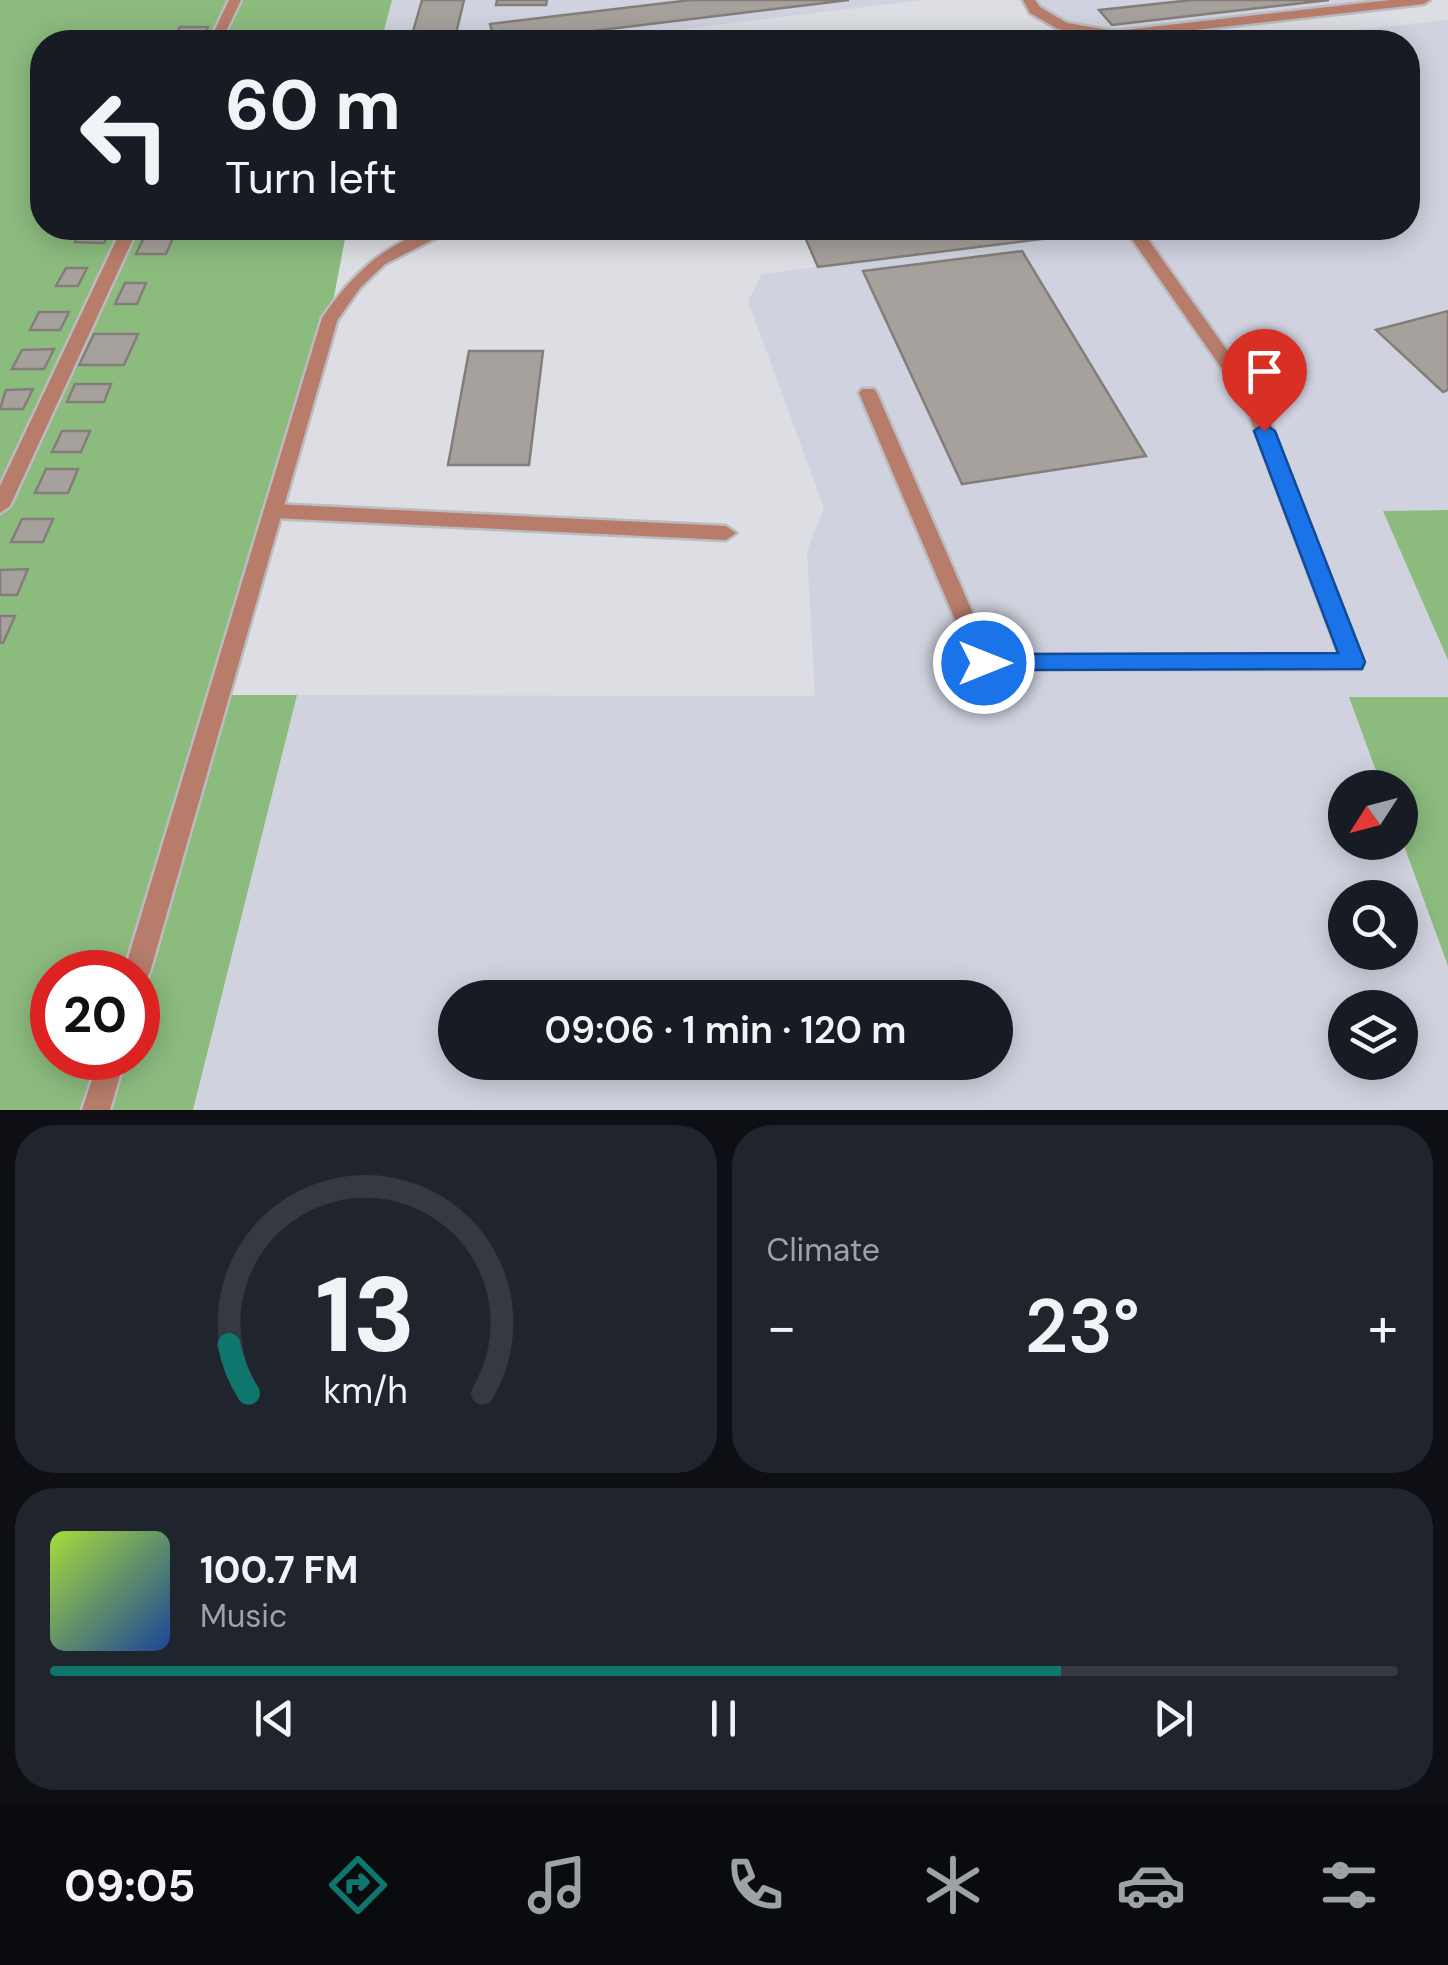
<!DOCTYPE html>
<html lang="en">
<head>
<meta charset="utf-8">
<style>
	body { margin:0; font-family:"DM Sans",sans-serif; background:#20242c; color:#f1f3f6; height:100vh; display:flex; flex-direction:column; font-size:38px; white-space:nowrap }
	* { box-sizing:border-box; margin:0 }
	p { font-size:32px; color:#9ea1a6 }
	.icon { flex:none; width:55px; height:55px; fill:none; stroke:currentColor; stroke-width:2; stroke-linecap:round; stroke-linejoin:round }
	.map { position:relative; height:1110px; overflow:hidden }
	.sheet { display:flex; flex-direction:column; gap:15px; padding:15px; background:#0d0f14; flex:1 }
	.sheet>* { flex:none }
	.guide { position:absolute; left:30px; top:30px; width:1390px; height:210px; border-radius:40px; box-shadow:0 5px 25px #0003; background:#171b24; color:#f1f3f6; overflow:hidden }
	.needle { width:65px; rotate:234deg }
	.controls { position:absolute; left:1328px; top:770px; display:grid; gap:20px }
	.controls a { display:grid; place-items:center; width:90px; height:90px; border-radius:50%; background:#171b24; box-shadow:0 5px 25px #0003; font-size:50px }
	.speed { position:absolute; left:30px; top:950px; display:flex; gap:20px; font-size:50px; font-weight:700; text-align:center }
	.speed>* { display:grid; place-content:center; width:130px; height:130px; border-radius:50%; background:#171b24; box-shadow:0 5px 25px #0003; line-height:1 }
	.speed .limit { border:15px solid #d22; background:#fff; color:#111 }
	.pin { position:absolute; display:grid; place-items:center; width:85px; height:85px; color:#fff; margin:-102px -42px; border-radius:50% 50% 50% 0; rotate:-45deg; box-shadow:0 0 10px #0007 }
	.pin .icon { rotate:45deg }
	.me { position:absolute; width:110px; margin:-55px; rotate:90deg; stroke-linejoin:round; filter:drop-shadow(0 0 8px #0008) }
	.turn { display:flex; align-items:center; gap:35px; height:210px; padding:0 30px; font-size:45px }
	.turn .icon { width:130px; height:130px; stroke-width:2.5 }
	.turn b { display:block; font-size:70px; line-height:85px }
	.big { font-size:75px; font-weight:600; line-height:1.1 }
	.sheet .widget { flex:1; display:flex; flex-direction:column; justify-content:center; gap:15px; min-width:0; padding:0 35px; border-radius:40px; background:#20242c }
	.sheet .dial { align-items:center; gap:0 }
	.dial svg { height:260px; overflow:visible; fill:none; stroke:#363941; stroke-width:7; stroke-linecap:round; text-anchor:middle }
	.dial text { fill:#f1f3f6; stroke:none }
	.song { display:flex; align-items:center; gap:30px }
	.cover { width:120px; height:120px; border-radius:15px; background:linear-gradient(135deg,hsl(80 70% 55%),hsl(220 70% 35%)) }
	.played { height:10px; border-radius:5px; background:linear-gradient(90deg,#0f766e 75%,#363941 75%) }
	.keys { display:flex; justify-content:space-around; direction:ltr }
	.heat { display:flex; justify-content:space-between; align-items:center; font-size:55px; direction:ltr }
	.sheet .tiles { flex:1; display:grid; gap:15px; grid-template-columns:1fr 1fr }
	.widget:last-child { grid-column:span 2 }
	.trip { position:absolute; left:438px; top:980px; width:575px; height:100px; border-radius:50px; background:#171b24; box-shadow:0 5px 25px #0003; font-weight:600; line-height:100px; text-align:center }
	.dock { display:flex; height:160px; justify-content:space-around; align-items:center; background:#090b0e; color:#9ea1a6 }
	.dock .icon { width:70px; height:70px }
	.dock .selected { color:#0f766e }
	.dock b { font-size:45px; color:#f1f3f6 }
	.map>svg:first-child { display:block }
	.built { fill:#d0d2df; fill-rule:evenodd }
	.green { fill:#8cbb7e; fill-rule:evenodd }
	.building { fill:#a7a19d; stroke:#837e7a; stroke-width:2.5 }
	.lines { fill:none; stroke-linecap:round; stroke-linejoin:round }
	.lane-casing { stroke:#bbbcc1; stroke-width:5 }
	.street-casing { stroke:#bbbcc1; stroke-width:5 }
	.lane { fill:#b77d6a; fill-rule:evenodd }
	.street { fill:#b77d6a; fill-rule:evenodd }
	.route { fill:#1a73e8; stroke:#114b97; stroke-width:2.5 }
</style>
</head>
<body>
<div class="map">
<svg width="1448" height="1110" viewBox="0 0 1448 1110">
	<rect width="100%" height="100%" fill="#dddee4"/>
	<path class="built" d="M392 0H922L578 42H381Z
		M1029 0H1424L1115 35 1063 26Z
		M1448 20V510L1384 511 1448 660V697H1350L1382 787 1345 788V842H1400V835L1448 966V1110H193L297 695 815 696 807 551 824 508 748 301 762 274 817 267 801 228H1408V42H1237ZM1345 898H1400V952H1345ZM455 998H995V1062H455ZM1345 1008H1400V1062H1345Z"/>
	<path class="green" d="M0 0H392L381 42H42V228H347L330 318 220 695H297L193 1110H0ZM52 972H138V1058H52Z
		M1448 510V660L1383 511Z
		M1349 697H1448V966L1400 835V788L1382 787Z"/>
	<path class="building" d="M422 0H464L454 42H410Z
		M497 0H547L546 5H496Z
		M691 0H849L501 42H495L490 24Z
		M1192 0H1329L1112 25 1099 10Z
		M180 27H208L203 37H175Z
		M82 228H112L104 243 75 242Z
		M801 228H1086L1089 233 818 267Z
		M148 229H177L166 254H136Z
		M1022 251 1146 456 962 484 863 271Z
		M66 268H87L78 286H56Z
		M125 283H146L137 304H115Z
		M1448 311V390L1443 392 1376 330Z
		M39 312H69L60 330H30Z
		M94 334H138L124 365H79Z
		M54 349 44 369H12L22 350Z
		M469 351H543L529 465H448Z
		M75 384H111L104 402H67Z
		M33 389 23 409H0L6 390Z
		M62 431H90L81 452H52Z
		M46 469H78L68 493H35Z
		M22 519H53L43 542H11Z
		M28 569 17 595H0V570Z
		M0 616H15L3 643H0Z"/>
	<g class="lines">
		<defs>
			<path id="lane" d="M229 0H241L221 42H209Z
				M1084 28 1091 32 1089 35 1041 42H1010L1017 38Z
				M122 228H138L10 506 0 513V486Z
				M434 228H456L385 264 360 288 336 322H324L322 318C352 274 383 245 434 228Z
				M1124 228H1140L1261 398 1364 663 1361 669H976L859 393 862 389H874L877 393 991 655H1339L1243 399Z
				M273 504 726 526 736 533 726 540 273 518 263 511Z"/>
			<path id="street" d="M1023 0H1035L1040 7 1067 23 1115 31 1390 0H1430L1424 4 1115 39 1058 29 1030 13Z
				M330 313 338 318 150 972 146 980 138 984V972H124L322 318Z
				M99 1058H125L110 1110H82Z"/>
		</defs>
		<use href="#lane" class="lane-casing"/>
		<use href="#street" class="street-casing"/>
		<use href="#lane" class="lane"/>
		<use href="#street" class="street"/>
	</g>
	<path class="route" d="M1264 424 1275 431 1365 662 1362 669 976 670 972 663 976 657 984 654 1338 653 1254 431Z"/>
</svg>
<div class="controls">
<a><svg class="needle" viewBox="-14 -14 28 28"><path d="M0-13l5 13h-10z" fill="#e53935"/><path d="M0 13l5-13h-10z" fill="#9ea1a6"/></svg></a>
<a><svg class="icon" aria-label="search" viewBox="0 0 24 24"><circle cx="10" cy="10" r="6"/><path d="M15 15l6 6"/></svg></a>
<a><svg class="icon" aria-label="layers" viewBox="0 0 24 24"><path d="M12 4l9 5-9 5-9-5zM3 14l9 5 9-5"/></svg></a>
</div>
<div class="speed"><div class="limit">20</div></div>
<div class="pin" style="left:1264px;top:431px;background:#d93025"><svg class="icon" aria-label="arrive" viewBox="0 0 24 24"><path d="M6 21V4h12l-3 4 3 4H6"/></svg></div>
<svg class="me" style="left:984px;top:663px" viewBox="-20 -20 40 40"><circle r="17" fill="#1a73e8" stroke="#fff" stroke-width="3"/><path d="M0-11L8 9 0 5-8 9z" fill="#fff"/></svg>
<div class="trip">09:06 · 1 min · 120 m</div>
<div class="guide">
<div class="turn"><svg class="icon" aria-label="left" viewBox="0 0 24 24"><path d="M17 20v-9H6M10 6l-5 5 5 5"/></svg><div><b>60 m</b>Turn left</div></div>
</div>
</div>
<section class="sheet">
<div class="tiles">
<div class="widget dial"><svg viewBox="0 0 100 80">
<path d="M14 69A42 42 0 1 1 86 69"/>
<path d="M14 69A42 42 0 0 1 8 54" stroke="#0f766e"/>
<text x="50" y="56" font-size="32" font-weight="700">13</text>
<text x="50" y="72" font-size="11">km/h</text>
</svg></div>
<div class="widget"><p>Climate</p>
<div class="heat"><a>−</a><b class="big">23°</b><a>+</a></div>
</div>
<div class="widget">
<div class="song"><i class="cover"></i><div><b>100.7 FM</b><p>Music</p></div></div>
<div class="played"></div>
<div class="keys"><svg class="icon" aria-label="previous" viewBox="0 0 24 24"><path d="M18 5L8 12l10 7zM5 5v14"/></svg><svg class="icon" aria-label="pause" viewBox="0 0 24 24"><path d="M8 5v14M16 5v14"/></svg><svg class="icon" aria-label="next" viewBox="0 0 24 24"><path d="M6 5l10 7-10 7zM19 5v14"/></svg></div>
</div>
</div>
</section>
<nav class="dock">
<b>09:05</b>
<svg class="icon selected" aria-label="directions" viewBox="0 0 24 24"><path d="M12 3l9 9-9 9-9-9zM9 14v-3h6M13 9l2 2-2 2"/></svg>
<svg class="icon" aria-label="music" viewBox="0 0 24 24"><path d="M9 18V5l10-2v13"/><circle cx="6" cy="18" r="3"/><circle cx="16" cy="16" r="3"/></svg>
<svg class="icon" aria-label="phone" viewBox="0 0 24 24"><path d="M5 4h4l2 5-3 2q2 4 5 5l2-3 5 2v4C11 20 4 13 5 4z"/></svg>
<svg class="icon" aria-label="climate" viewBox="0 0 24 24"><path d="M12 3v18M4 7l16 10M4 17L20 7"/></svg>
<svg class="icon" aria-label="car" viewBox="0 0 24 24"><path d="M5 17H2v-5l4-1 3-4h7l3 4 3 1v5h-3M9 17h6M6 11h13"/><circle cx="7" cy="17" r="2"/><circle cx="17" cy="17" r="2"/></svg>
<svg class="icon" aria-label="filters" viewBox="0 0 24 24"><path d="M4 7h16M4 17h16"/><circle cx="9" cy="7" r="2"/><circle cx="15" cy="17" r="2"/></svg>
</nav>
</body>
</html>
